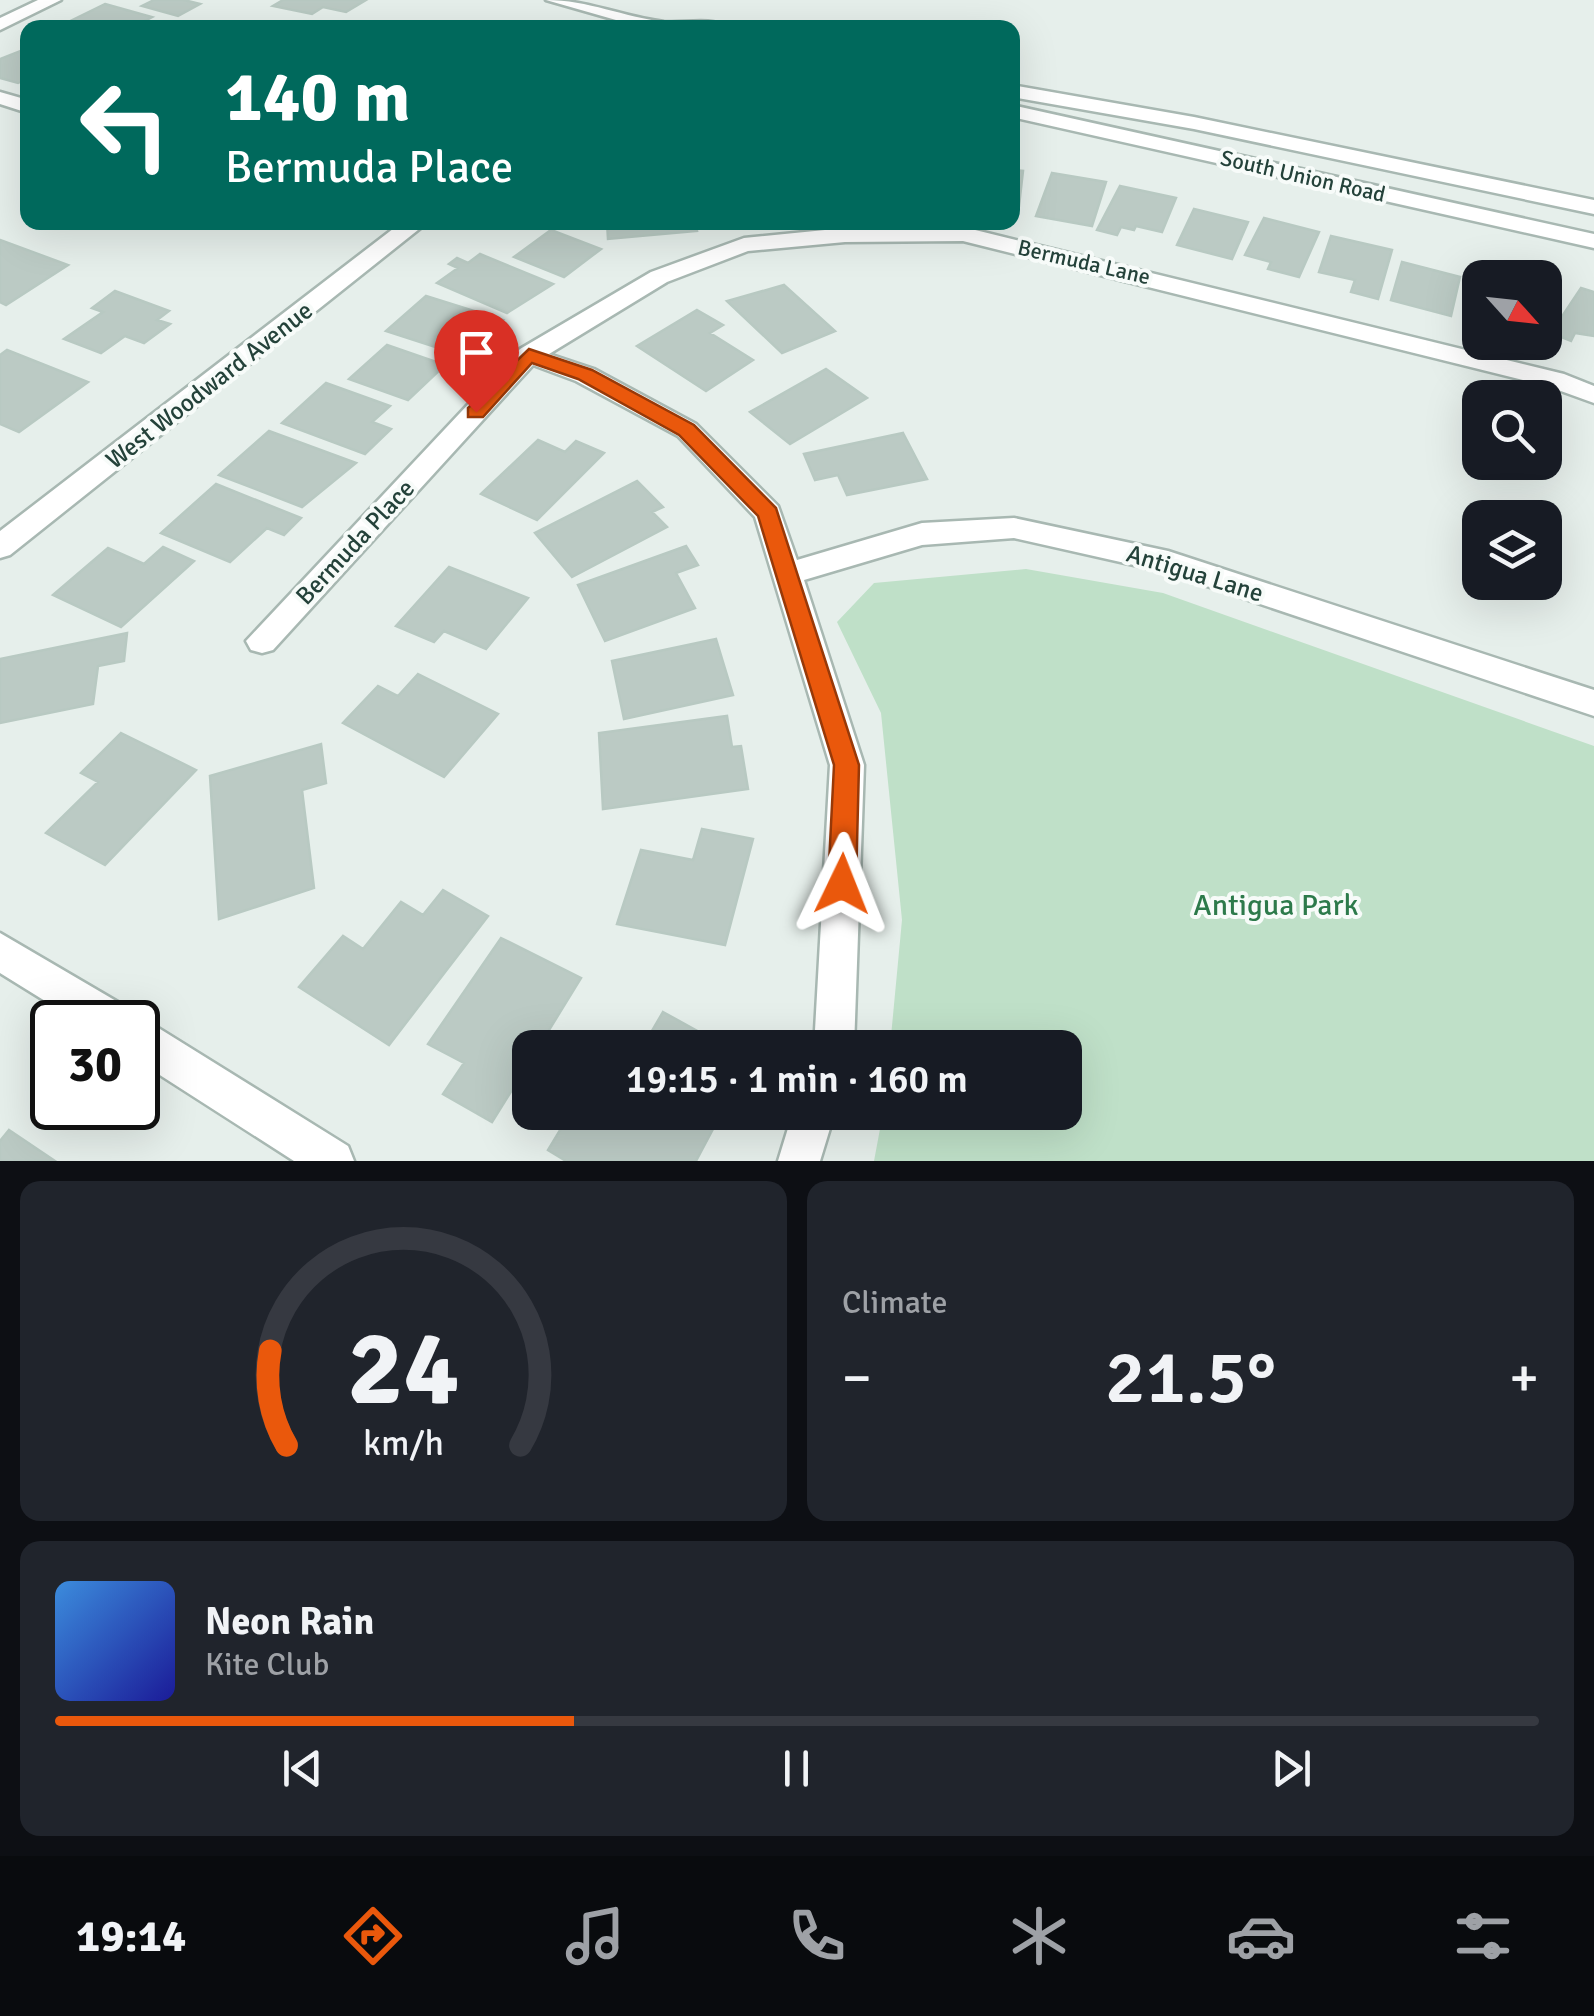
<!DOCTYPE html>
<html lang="en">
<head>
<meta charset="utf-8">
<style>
	body { margin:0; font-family:Signika,sans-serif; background:#20242c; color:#f1f3f6; height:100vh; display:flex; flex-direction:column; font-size:38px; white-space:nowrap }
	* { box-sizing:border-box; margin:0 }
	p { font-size:32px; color:#9ea1a6 }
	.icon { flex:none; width:55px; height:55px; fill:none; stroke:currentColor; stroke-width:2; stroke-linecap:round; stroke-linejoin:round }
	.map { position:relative; height:1161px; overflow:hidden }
	.sheet { display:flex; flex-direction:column; gap:20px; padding:20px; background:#0d0f14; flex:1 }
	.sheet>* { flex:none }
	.hud { position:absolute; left:20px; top:20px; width:1000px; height:210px; border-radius:20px; box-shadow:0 10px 40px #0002; background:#00695c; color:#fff; overflow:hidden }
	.needle { width:65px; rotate:117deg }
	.tools { position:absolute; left:1462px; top:260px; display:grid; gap:20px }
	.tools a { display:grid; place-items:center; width:100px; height:100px; border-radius:20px; background:#171b24; box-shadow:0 10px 40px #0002; font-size:50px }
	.speed { position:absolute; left:30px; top:1000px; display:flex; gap:20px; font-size:50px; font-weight:700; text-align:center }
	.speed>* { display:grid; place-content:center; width:130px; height:130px; border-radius:50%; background:#171b24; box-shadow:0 10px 40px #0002; line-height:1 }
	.speed .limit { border:5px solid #111; border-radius:15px; background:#fff; color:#111 }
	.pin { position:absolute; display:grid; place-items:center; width:85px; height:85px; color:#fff; margin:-102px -42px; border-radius:50% 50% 50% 0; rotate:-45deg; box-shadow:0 0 10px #0007 }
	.pin .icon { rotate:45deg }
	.me { position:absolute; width:110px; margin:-55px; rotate:2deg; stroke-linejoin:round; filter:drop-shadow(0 0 8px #0008) }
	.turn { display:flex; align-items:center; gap:35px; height:210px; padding:0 40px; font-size:45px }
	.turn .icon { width:130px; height:130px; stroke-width:2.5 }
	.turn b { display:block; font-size:70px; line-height:85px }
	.big { font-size:75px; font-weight:600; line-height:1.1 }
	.sheet .card { flex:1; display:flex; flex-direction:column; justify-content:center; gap:15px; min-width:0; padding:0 35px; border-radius:20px; background:#20242c }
	.sheet .dial { align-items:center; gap:0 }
	.dial svg { height:260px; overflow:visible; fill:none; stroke:#363941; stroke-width:7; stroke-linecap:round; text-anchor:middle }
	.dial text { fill:#f1f3f6; stroke:none }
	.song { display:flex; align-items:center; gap:30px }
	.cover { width:120px; height:120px; border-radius:15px; background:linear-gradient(135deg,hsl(210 70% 55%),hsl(240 70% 35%)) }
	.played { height:10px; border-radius:5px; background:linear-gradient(90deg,#ea580c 35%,#363941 35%) }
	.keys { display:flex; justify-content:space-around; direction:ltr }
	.heat { display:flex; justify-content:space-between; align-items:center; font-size:55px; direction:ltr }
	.sheet .tiles { flex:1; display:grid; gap:20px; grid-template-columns:1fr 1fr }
	.card:last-child { grid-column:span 2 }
	.trip { position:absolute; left:512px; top:1030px; width:570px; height:100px; border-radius:20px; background:#171b24; box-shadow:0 10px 40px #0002; font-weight:600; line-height:100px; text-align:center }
	.tabs { display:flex; height:160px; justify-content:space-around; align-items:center; background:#090b0e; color:#9ea1a6 }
	.tabs .icon { width:70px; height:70px }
	.tabs .active { color:#ea580c }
	.tabs b { font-size:45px; color:#f1f3f6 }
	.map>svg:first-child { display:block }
	.green { fill:#bfe0c8 }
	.building { fill:#bbcac4; stroke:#b8c9c2; stroke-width:2.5 }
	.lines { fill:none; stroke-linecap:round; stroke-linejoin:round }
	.minor-casing { stroke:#a8b8b2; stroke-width:5 }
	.tertiary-casing { stroke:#a8b8b2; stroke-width:5 }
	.minor { fill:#fff; fill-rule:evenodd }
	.tertiary { fill:#fff; fill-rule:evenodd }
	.route { fill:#ea580c; stroke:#983908; stroke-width:2.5 }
	.labels { text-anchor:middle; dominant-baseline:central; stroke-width:8; stroke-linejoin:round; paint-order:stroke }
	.far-street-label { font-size:22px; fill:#24423a; stroke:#f7fbf9 }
	.street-label { font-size:25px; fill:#24423a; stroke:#f7fbf9 }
	.near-park-label { font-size:30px; fill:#2d7a4b; stroke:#f7fbf9 }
</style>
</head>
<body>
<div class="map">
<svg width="1594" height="1161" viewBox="0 0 1594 1161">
	<rect width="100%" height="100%" fill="#e6efeb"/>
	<path class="green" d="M1026 569 1163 593 1594 746V1161H874L883 1113 1065 1112V1048L890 1047 902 920 881 713 837 622 874 583Z"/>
	<path class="building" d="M154 0H184L200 4 178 16 142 6Z
		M283 0H366L346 12 323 7 312 14 273 6Z
		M105 4 152 17 131 28H56Z
		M28 48V78L18 83 0 78V59Z
		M1012 170 1023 171 1019 206H1012Z
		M1052 173 1106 182 1092 226 1036 216Z
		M1120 186 1176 198 1162 232 1136 226 1134 230 1121 227 1117 235 1097 230Z
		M1194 209 1248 222 1232 259 1177 245Z
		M1264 218 1319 232 1299 277 1268 269 1271 262 1245 255Z
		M607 222H695L697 231 608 239Z
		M551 230 601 249 564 277 514 257Z
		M1331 236 1392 250 1378 299 1351 292 1355 280 1319 272Z
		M0 240 68 265 6 305 0 302Z
		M480 254 553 284 507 313 437 283 458 268 449 264 457 258 468 263Z
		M1402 262 1460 277 1451 316 1391 300Z
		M1480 268 1520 278H1480V321L1471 319Z
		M784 285 835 331 782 353 727 301Z
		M1581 288 1594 292V336L1575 333 1571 341 1551 333Z
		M115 291 169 311 157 320 170 324 144 343 125 336 101 353 64 339 103 312 92 308Z
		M426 296 503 320 488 334 471 329 448 351 386 331Z
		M697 310 723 325 710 333 753 360 706 391 637 346Z
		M387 345 445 365 408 400 349 379Z
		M7 350 88 382 19 432 0 424V355Z
		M826 369 867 398 790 444 750 412Z
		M326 383 390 406 372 422 391 429 365 454 282 423Z
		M269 431 356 463 302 507 219 475Z
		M903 433 927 479 847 495 838 475 815 480 804 454Z
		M538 440 565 452 576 441 604 453 537 520 481 494Z
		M637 481 663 507 652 512 667 527 572 577 535 533Z
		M216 484 301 518 284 535 267 528 230 562 161 533Z
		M686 546 698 565 676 573 695 608 605 641 578 585Z
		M163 547 194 561 121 627 53 595 108 548 144 564Z
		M449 567 528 598 486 649 444 631 434 642 396 626Z
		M127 633 124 661 98 666 93 704 0 723V659Z
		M716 639 733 695 624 719 612 661Z
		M418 674 498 714 444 777 343 723 378 686 398 696Z
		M727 716 732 747 741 746 748 789 603 809 599 733Z
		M121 733 196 770 105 865 46 833 98 782 81 773Z
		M321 744 326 783 302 790 314 888 219 919 210 776Z
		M702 829 753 839 725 945 617 924 641 850 693 860Z
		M443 890 488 916 389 1045 299 987 343 936 363 949 401 902 423 915Z
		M501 938 581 978 538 1048H530V1061L492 1122 443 1094 464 1063 428 1044Z
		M663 1012 728 1048H642Z
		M571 1112H722L696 1161H566L548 1150Z
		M9 1130 55 1161H0V1141Z"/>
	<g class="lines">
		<defs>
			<path id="minor" d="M38 0H61L0 30V18Z
				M0 92 28 100V113L0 104Z
				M963 227 1564 374 1594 386V403L1547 386 963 241 845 242 748 251 667 282 549 354 594 369 696 424 778 506 797 560 922 523 1014 518 1168 551 1594 690V716L1165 572 1014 538 922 545 804 580 864 765 854 1048H814L830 765 755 517 678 436 576 381 533 365 273 650 262 653 251 650 246 641 520 349 651 272 744 238 845 228Z
				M793 1112H835L820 1161H778Z"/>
			<path id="tertiary" d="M546 0C588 0 624 17 664 22 684 24 711 16 727 28H644Z
				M1012 85 1194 117 1594 200V214L1194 129 1012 97Z
				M1012 105 1594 234V248L1012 117Z
				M402 222H428L10 555 0 558V531Z
				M0 933 128 1008 133 1020 152 1024 348 1146 354 1161H294L138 1061V1022H79L0 973Z"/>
		</defs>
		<use href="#minor" class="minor-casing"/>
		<use href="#tertiary" class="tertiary-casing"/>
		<use href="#minor" class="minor"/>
		<use href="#tertiary" class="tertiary"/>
	</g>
	<path class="route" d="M529 349 592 370 694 425 776 508 859 765 856 884 852 893 842 897 832 893 828 884 834 765 758 516 679 435 578 379 532 363 483 417H468V408Z"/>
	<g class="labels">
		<g class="far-street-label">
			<text transform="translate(1303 176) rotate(13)">South Union Road</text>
			<text transform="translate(1084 262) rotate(13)">Bermuda Lane</text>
		</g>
		<g class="street-label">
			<text transform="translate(209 385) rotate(-38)">West Woodward Avenue</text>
			<text transform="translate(355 542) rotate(-47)">Bermuda Place</text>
			<text transform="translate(1195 573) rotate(17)">Antigua Lane</text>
		</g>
		<g class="near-park-label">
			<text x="1276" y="905">Antigua Park</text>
		</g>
	</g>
</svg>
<div class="tools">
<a><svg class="needle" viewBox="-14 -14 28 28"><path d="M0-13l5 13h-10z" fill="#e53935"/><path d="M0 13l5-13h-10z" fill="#9ea1a6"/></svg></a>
<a><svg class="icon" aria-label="search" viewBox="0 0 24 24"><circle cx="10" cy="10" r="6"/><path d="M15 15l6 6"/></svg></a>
<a><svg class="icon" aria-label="layers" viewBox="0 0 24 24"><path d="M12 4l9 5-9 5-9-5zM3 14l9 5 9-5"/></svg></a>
</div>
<div class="speed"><div class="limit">30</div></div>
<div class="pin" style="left:476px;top:412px;background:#d93025"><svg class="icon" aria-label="arrive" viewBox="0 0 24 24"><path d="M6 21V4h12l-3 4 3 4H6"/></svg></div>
<svg class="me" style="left:842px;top:884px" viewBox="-20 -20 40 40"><path d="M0-17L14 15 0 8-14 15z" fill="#ea580c" stroke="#fff" stroke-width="4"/></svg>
<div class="trip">19:15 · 1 min · 160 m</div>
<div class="hud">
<div class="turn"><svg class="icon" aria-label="left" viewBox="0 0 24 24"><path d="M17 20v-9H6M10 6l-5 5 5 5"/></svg><div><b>140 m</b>Bermuda Place</div></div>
</div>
</div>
<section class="sheet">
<div class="tiles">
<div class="card dial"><svg viewBox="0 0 100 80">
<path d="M14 69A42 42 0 1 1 86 69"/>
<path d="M14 69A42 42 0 0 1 9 40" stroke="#ea580c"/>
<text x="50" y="56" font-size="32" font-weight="700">24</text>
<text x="50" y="72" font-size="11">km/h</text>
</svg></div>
<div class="card"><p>Climate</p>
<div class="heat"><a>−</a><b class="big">21.5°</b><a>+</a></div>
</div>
<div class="card">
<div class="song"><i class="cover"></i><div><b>Neon Rain</b><p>Kite Club</p></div></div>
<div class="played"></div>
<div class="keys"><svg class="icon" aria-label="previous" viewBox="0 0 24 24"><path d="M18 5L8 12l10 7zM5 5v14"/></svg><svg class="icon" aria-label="pause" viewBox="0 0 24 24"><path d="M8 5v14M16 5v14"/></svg><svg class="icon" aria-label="next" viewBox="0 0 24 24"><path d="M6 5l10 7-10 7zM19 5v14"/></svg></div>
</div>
</div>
</section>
<nav class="tabs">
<b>19:14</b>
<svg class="icon active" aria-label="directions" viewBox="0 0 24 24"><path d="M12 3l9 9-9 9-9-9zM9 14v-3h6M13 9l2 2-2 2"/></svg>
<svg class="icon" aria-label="music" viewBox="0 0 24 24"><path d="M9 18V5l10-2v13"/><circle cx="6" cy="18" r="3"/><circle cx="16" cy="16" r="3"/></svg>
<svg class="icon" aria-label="phone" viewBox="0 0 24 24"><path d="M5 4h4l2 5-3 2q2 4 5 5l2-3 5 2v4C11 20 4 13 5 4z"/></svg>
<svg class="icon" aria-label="climate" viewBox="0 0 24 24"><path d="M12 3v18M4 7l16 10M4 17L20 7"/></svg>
<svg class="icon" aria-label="car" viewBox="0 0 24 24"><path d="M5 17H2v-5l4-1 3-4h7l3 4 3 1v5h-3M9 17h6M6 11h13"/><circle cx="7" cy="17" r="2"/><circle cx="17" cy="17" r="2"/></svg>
<svg class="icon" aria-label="filters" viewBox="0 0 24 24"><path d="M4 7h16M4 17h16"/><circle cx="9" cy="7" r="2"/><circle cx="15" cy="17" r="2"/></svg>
</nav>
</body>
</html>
